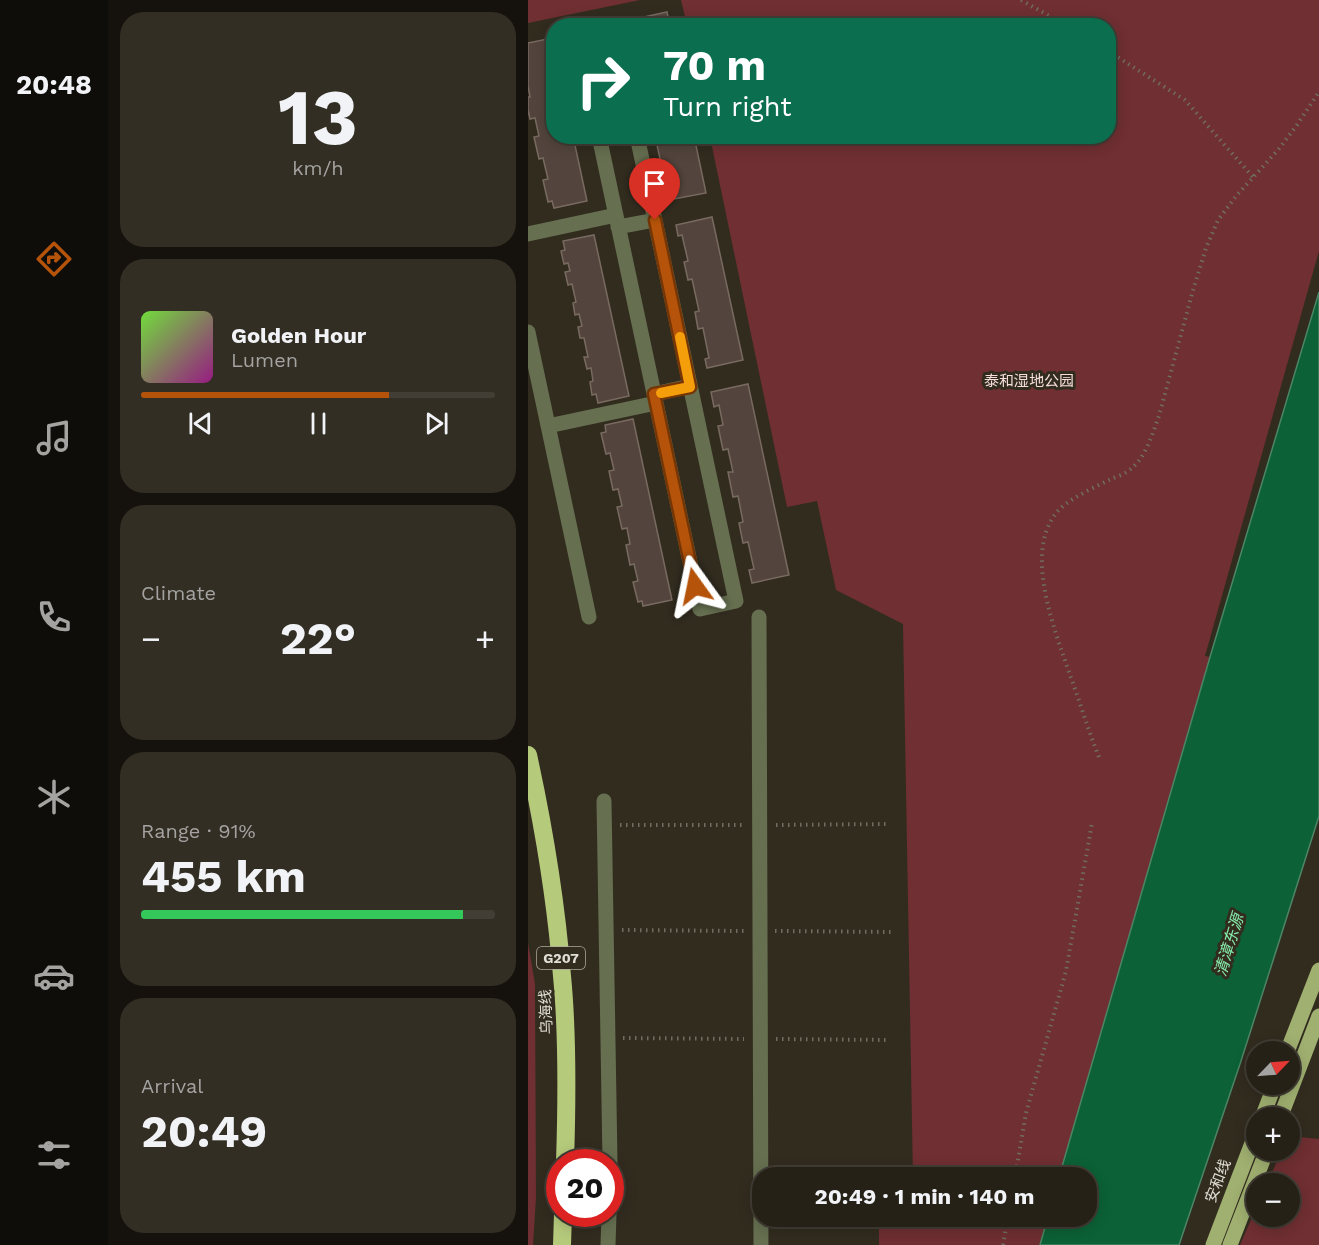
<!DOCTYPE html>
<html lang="en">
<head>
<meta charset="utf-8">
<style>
	body { margin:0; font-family:"Work Sans","Noto Sans SC",sans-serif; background:#322e24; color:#f1f3f6; height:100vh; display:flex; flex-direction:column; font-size:22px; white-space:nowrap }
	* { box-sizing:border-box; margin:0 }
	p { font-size:20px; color:#a4a3a1 }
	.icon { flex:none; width:33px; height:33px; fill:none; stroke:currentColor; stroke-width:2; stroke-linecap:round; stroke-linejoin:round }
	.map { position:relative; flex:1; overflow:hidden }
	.panel { display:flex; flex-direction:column; gap:12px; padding:12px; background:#15120d; width:420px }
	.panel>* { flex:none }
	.top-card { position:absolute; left:18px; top:18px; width:570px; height:126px; border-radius:24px; box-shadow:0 3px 15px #0003,0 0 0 2px #423e36; background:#0b6e4f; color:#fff; overflow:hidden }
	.needle { width:39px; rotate:65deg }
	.fabs { position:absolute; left:718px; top:1041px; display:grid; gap:12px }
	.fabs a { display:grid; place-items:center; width:54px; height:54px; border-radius:50%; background:#262117; box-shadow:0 3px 15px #0003,0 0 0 2px #423e36; font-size:30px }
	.speed { position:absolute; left:18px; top:1149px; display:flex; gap:12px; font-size:30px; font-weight:700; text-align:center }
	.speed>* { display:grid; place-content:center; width:78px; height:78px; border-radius:50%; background:#262117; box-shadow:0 3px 15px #0003,0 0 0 2px #423e36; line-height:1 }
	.speed .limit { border:9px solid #d22; background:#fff; color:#111 }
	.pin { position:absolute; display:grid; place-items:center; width:51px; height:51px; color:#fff; margin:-62px -26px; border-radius:50% 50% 50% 0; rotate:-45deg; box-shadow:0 0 6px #0007 }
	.pin .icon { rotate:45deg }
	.me { position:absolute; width:66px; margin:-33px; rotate:348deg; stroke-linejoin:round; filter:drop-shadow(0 0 4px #0008) }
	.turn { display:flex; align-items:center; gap:21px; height:126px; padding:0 18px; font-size:27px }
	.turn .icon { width:78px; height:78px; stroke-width:2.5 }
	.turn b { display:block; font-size:42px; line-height:51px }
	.big { font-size:45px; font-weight:700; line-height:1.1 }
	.panel .widget { flex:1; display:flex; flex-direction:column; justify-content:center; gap:9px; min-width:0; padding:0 21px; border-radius:24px; background:#322e24 }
	.panel .dial { align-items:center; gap:0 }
	.dial b { font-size:78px; line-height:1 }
	.song { display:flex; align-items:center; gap:18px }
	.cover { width:72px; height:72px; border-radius:9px; background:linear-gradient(135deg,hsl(100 70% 55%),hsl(310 70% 35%)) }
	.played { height:6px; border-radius:3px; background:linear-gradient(90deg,#b45309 70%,#423e36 70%) }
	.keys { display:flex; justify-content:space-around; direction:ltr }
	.heat { display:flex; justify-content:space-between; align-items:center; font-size:33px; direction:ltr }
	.charge { height:9px; border-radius:4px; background:linear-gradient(90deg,#34c759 91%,#423e36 0) }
	.trip { position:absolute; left:224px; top:1167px; width:345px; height:60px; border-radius:24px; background:#262117; box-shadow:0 3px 15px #0003,0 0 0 2px #423e36; font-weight:700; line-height:60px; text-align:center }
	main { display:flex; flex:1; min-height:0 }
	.tab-bar { display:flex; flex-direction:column; width:108px; justify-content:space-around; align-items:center; background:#0f0d09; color:#a4a3a1 }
	.tab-bar .icon { width:42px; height:42px }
	.tab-bar .active { color:#b45309 }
	.tab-bar b { font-size:27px; color:#f1f3f6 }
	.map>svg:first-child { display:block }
	.green { fill:#702f32 }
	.water { fill:#0c6136; stroke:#4c8666; stroke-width:1.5 }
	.building { fill:#53453d; stroke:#796a60; stroke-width:1.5 }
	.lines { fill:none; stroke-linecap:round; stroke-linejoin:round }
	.path { stroke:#716c61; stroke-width:4; stroke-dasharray:1.5 4.5; stroke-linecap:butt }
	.minor { stroke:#666f50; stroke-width:15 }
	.major { stroke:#a0b070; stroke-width:15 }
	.highway { stroke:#b6ca7c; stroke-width:18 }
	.route-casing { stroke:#753606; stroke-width:15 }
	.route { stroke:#b45309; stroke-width:10 }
	.slow { stroke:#f59e0b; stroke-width:10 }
	.labels { text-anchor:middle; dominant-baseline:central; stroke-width:6; stroke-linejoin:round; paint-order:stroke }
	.shield { fill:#322c1f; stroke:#aca99e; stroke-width:1.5 }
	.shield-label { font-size:14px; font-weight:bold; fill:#e1ded5 }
	.park-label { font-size:15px; fill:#f5dddc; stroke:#322c1f }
	.street-label { font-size:15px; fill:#e1ded5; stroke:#322c1f }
	.water-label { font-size:16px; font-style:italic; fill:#86ecaa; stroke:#322c1f }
</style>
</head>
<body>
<main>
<nav class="tab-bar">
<b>20:48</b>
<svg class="icon active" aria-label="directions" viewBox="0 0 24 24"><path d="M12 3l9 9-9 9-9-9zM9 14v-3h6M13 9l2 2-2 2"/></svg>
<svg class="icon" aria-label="music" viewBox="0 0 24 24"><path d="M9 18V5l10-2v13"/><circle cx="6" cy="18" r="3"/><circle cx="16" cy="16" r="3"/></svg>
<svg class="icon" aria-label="phone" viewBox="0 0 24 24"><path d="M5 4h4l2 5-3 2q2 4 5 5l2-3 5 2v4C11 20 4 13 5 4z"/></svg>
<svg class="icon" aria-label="climate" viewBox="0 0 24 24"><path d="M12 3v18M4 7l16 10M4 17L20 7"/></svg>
<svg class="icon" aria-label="car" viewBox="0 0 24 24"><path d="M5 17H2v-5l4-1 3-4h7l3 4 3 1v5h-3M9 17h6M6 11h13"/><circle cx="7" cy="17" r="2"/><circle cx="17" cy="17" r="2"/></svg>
<svg class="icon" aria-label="filters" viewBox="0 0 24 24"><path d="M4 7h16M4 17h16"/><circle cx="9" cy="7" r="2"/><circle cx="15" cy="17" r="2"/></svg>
</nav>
<section class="panel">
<div class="widget dial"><b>13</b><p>km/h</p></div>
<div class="widget">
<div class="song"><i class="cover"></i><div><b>Golden Hour</b><p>Lumen</p></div></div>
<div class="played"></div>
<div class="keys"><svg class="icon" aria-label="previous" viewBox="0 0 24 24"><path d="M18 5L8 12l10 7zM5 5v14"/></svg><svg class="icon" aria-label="pause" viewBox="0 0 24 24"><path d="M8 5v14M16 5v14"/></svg><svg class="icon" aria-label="next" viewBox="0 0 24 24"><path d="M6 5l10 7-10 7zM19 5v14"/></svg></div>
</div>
<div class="widget"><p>Climate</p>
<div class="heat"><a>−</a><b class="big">22°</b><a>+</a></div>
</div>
<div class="widget"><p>Range · 91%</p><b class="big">455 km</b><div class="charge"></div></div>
<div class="widget"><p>Arrival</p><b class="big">20:49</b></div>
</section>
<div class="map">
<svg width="791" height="1245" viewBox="0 0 791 1245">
	<rect width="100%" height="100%" fill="#322c1f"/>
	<path class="green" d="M0 0H112L0 23Z
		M153 0H791V251L677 656 682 657 531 1177H385L375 624 308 590 289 501 259 507 182 137 580 136V26L159 25Z
		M0 943 7 984 8 1198 5 1245H0Z
		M762 1136 791 1139V1245H712L729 1206V1216H762V1184L739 1183 754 1151 762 1150Z
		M351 1217H520L512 1245H351Z"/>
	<path class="water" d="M791 292V816L713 1061 651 1245H512L520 1217 558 1216V1178L531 1177 682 657Z"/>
	<path class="building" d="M139 12 142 26H103L102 20Z
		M24 38 26 44V136H45L59 201 26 208 24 201 20 202 15 180 20 179 15 158 11 159 6 137 11 136 7 118 2 119 0 110V97H2L0 86V43Z
		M132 136H166L178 193 141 200 138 188 143 187 138 167 134 168 129 145 133 144Z
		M184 217 215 360 179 368 177 359 181 358 175 328 170 329 167 312 171 311 164 279 160 280 156 262 160 261 154 235 150 236 148 225Z
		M66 235 101 396 70 403 68 394 64 395 62 382 65 381 63 368 59 369 56 357H60L56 338H52L50 327 54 326 51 314 47 315 45 303 48 302 44 284 40 285 37 272 42 271 40 263 36 264 33 251 37 250 35 241Z
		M220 384 261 575 224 583 221 570 226 569 220 542 215 543 211 523 215 522 210 496 205 497 200 472H205L200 449 195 450 190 426 195 425 191 405 186 407 183 392Z
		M105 419 144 600 115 606 114 601 110 602 105 582 110 581 106 564 102 565 98 545 102 544 99 528 94 529 89 507 94 506 90 489 85 490 81 471 86 470 82 453 78 454 73 433 78 432 77 425Z"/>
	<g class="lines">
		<path class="path" d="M493 0 539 26
			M580 51 657 100 725 177
			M571 757C560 730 552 702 542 675 527 630 491 544 535 506 549 495 567 487 583 479 588 477 595 475 600 471 617 460 624 435 631 416L664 294 678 248 690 220 709 195 750 150 769 125 791 92
			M92 825H217
			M248 825 362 824
			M94 930 216 931
			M247 931 364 932
			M95 1038 216 1039
			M248 1039 361 1040
			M487 1178 498 1113 538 971 564 823
			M475 1245 480 1216"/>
		<path class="minor" d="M71 136 172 609 208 601 109 136
			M90 227 127 220
			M0 234 88 215
			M0 332 61 617
			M126 394 162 386
			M20 426 128 403
			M231 617 233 1245
			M76 801 82 1162
			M80 1245 81 1214"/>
		<path class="major" d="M759 1052 791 970
			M734 1118 747 1084
			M752 1118 791 1016
			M685 1245 729 1130
			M702 1245 739 1150"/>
		<path class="highway" d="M0 755C16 828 28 901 34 976 40 1037 39 1101 37 1162
			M34 1245 35 1214"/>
	</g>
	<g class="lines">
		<defs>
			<path id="route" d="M127 220 162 387 126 394 167 586"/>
		</defs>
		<use href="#route" class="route-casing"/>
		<use href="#route" class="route"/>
		<path class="slow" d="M133 393 162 387 152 337"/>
	</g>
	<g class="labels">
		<rect class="shield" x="9" y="947" width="48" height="22" rx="4.5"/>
		<g class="shield-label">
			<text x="33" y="958">G207</text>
		</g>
		<g class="park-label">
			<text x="501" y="381">泰和湿地公园</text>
		</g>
		<g class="street-label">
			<text transform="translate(18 1012) rotate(-92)">乌海线</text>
			<text transform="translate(690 1181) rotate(-69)">安和线</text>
		</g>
		<g class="water-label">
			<text transform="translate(701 945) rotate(-73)">清漳东源</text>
		</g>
	</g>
</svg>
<div class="fabs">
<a><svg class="needle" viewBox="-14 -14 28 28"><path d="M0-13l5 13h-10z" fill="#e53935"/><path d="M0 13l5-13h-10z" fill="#a4a3a1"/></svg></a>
<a>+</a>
<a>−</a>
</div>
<div class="speed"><div class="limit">20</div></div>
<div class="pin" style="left:127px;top:220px;background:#d93025"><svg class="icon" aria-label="arrive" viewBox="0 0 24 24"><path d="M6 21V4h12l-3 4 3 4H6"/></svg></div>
<svg class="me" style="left:167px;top:586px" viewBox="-20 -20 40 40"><path d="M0-17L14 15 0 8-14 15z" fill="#b45309" stroke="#fff" stroke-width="4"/></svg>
<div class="trip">20:49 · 1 min · 140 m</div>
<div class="top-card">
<div class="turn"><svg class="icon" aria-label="right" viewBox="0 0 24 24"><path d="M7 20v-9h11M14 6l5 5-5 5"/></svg><div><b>70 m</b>Turn right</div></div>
</div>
</div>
</main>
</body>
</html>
